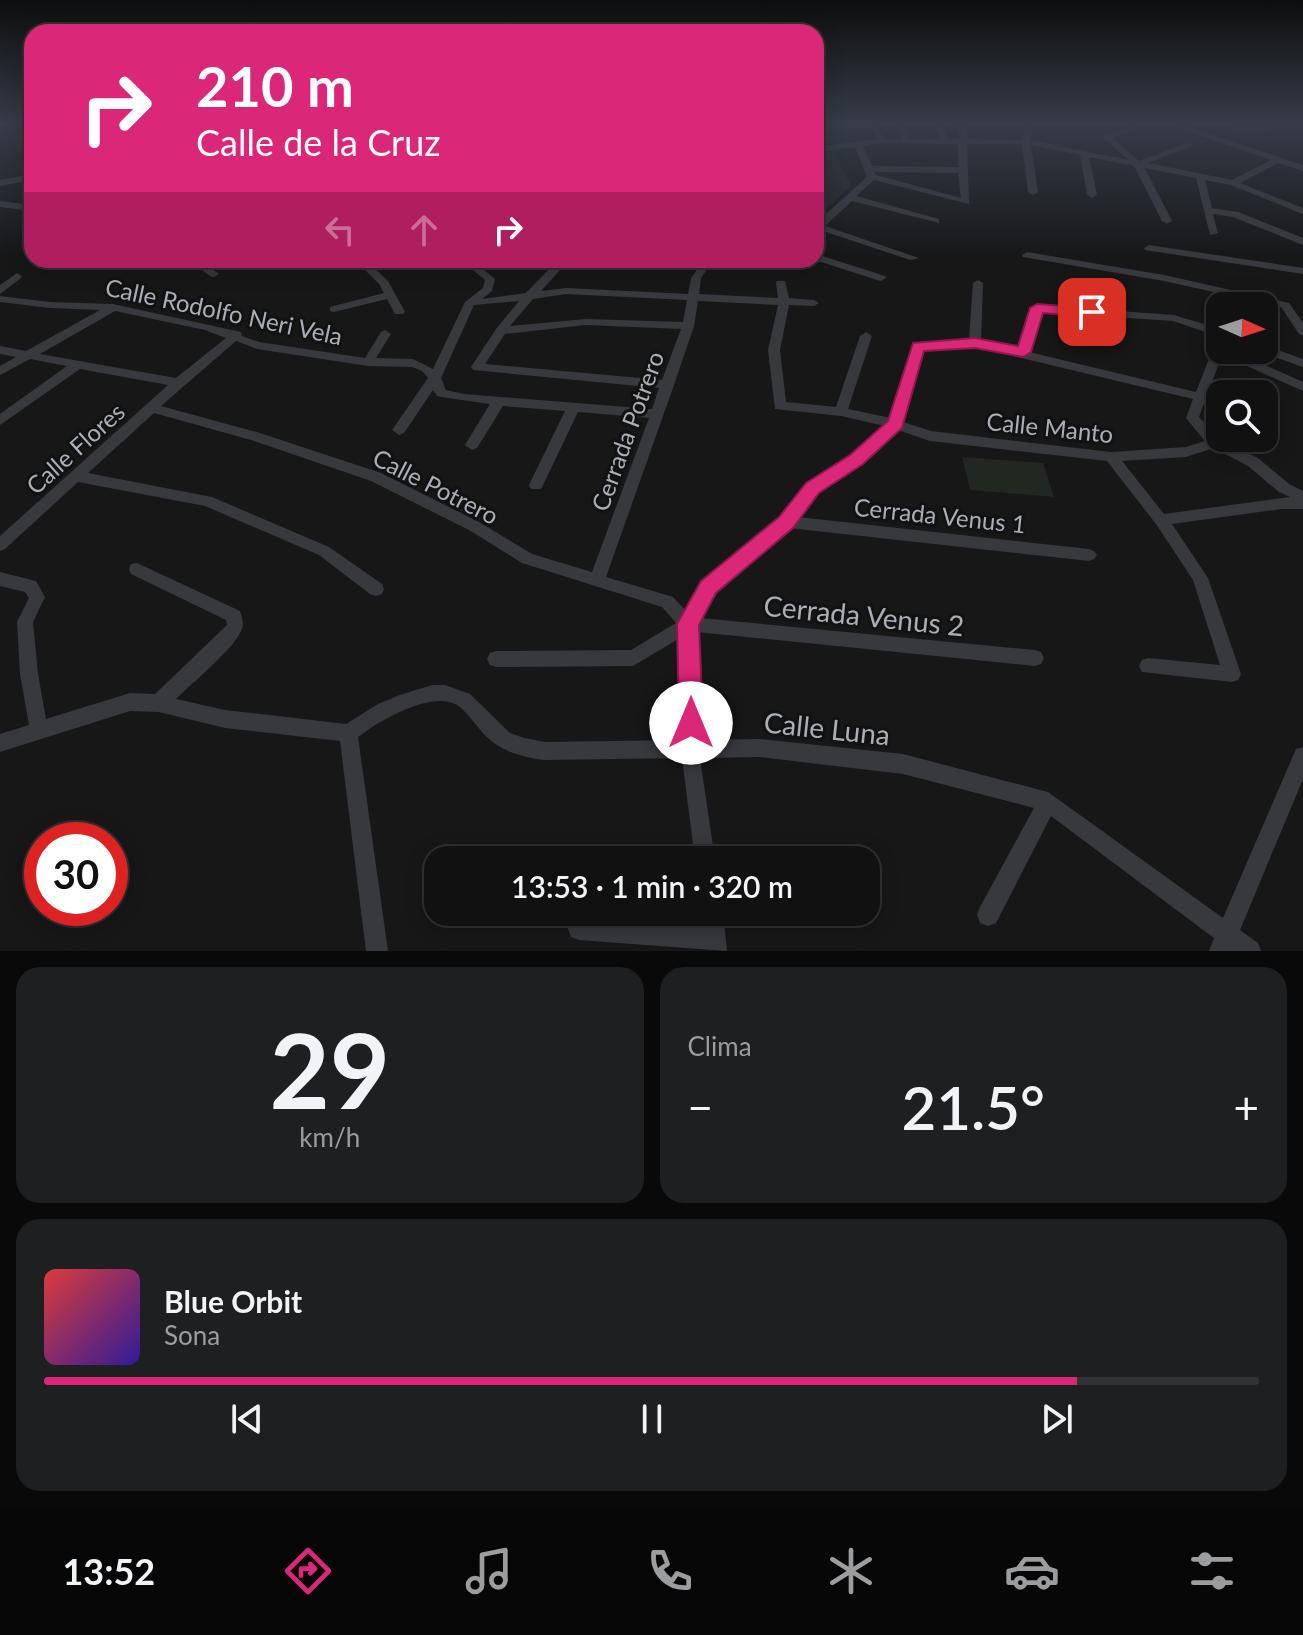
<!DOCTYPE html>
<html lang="es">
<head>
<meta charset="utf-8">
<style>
	body { margin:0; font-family:Lato,sans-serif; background:#1e1f20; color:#f1f3f6; height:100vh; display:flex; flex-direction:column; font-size:30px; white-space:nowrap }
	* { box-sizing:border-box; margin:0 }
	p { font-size:26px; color:#9c9d9f }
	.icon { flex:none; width:44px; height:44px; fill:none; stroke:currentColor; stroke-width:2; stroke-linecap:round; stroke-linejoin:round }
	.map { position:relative; height:951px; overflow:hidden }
	.details { display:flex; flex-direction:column; gap:16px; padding:16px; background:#09090a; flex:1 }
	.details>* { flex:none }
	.hud { position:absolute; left:24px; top:24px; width:800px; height:244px; border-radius:24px; box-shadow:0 4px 20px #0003,0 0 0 2px #303132; background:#db2777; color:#fff; overflow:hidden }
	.needle { width:52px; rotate:93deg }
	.controls { position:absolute; left:1206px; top:292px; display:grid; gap:16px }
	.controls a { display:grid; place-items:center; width:72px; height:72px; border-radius:16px; background:#111112; box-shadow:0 4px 20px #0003,0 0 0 2px #303132; font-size:40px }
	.speed { position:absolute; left:24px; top:822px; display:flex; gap:16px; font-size:40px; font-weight:700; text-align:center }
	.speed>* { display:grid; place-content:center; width:104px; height:104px; border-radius:50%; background:#111112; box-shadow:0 4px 20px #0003,0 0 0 2px #303132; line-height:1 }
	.speed .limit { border:12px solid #d22; background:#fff; color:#111 }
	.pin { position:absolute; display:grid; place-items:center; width:68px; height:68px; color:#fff; margin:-34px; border-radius:16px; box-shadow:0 4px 12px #0006 }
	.me { position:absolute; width:88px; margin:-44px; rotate:0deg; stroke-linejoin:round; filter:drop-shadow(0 0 6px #0008) }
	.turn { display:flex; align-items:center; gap:28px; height:168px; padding:0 40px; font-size:36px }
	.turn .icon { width:104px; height:104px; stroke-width:2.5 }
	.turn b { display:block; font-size:56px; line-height:68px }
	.lanes { display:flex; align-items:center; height:76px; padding:0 40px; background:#0003; justify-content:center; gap:40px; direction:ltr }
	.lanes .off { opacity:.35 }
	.big { font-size:60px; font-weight:600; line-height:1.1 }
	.details .card { flex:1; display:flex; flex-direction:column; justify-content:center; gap:12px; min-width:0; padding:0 28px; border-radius:24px; background:#1e1f20 }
	.details .dial { align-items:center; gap:0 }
	.dial b { font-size:104px; line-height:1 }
	.song { display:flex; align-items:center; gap:24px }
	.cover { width:96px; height:96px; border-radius:12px; background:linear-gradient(135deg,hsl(0 70% 55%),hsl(250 70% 35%)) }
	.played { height:8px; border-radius:4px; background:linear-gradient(90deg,#db2777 85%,#303132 85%) }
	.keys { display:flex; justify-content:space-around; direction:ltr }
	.heat { display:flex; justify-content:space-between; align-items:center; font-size:44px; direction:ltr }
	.details .tiles { flex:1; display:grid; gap:16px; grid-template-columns:1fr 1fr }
	.card:last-child { grid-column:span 2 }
	.trip { position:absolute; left:424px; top:846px; width:456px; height:80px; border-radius:24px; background:#111112; box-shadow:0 4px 20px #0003,0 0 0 2px #303132; font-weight:600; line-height:80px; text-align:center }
	.menu { display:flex; height:128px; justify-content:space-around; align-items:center; background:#070707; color:#9c9d9f }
	.menu .icon { width:56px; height:56px }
	.menu .on { color:#db2777 }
	.menu b { font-size:36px; color:#f1f3f6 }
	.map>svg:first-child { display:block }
	.built { fill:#232325 }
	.green { fill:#212821 }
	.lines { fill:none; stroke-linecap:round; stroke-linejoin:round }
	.minor { fill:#38393d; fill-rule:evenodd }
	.route { fill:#db2777; stroke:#8e194d; stroke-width:2 }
	.labels { text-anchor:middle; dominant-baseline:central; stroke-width:6; stroke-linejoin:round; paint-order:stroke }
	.street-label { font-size:24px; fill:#aaafb6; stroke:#121213 }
	.near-street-label { font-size:28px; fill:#aaafb6; stroke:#121213 }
</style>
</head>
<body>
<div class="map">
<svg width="1303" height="951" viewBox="0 0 1303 951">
	<rect width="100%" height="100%" fill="#171718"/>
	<path class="built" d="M834 152 851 186 816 218V154Z"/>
	<path class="green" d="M962 457 1043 463 1054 497 970 490Z"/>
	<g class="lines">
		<path class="minor" d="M0 124H9L0 129Z
			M837 124H873L886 139H902L897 124H905L910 139H940L934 124H942L948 139H959V124H967V139L1022 140 1025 124H1033L1030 140 1129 160 1102 137 1137 124H1148L1112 138 1139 161 1187 143 1194 145 1148 163 1232 180 1271 160 1167 124H1178L1303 165V171L1278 163 1240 183 1303 208V214L1231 185 1205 180 1212 208 1238 212 1303 238V245L1233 217 1213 214 1218 233 1210 235 1196 178 1145 168 1172 221 1167 224 1162 221 1134 166 1089 157 1097 195 1092 198 1087 195 1080 155 1031 145 1038 192 1033 195 1028 192 1022 144H967L969 204 874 180 856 196 939 219V223L852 201 825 226 919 258 910 260 820 230 816 232V223L867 177 855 147 816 153V147L879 139 871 128H834L833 126ZM884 143 958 144V167L872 166 863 146ZM874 172 958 173 961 198 876 175Z
			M1221 124H1231L1237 127 1303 125V129L1236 131Z
			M32 174V180L0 186V180Z
			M0 201 32 205V211L0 207Z
			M1149 245 1303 268V274L1145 250 1144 248Z
			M1027 252 1164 275 1289 303 1303 323V336L1299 334 1281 307 1164 281 1023 257 1022 255Z
			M816 254 885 276 886 278 881 281 877 280 815 260Z
			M189 260H201L219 274 214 277 210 276Z
			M355 260H366L388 281 405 312 403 314H395L387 299 334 312 330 311V307L384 293 379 284Z
			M461 260H472L495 279 492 291 482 299 526 293 558 260H569L541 291 566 288 688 294 691 278 704 260H714L701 278 699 294 778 298 776 283 777 281H785L789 298 814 300 819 303 814 306 789 305 780 350 786 402 836 407 860 336 866 332 872 336 848 409 891 418 914 343 969 340 973 283 978 280 983 283 981 341 1018 350 1031 308 1037 305 1174 315 1220 329V337L1173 321 1041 312 1029 352 1196 392 1214 346 1220 342V350H1231L1303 382V391L1222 355 1199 417 1220 440 1258 458 1289 484 1303 491V509H1282L1172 524 1208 578 1241 674 1238 680 1232 682 1142 672 1139 666 1142 660 1148 658 1220 665 1193 580 1156 524 1107 461 930 441 898 430 862 463 817 492 798 517 1089 549 1094 551 1097 555 1094 559 1089 561 789 528 714 592 700 618 1035 650 1041 652 1044 658 1041 664 1035 666 696 632 699 740 759 739 903 754 1048 792 1223 918 1296 749 1303 747V779L1240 930 1258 943 1261 951H1209L1214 938 1051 816 996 923 988 926 980 923 977 915 980 907 1034 808 903 774 759 757 700 758 715 860H695L682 758 545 760C521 757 499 751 483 733 475 724 467 712 457 705 431 690 379 721 358 737L388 951H366L340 741 225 728 159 712 130 711 0 752V734L29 725 20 674 17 622 29 598 25 592 0 586V572L36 581 45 597 33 622 38 674 46 719 130 693 155 694 227 625 226 620 131 574 129 569 131 564 137 563 240 611C242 617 244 623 242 629 236 647 191 684 176 699L225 710 346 724 378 704 400 695 432 685H445L470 694 510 733 524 738 545 742 681 740 680 638 633 666 496 667 490 665 487 659 490 653 496 651 631 650 676 623 662 607 522 563 469 530 371 481 251 440 154 413 88 473 212 497 329 547 382 584 384 589 382 594 376 596 370 594 319 555 205 506 78 482 5 549 0 551V536L168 385 80 369 0 425V414L67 366 30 359 0 375V366L16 357 0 354V346L26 351 100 310 50 308 0 302V296L50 302 113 304 241 332 242 336 259 342 365 358 381 332 385 330 391 334 376 358 413 359 433 369 465 302 483 288 485 280ZM566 294 687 300 683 322 586 319 510 326 533 299ZM519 301 496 329 471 367 473 370 659 388 652 409 464 394 446 390 441 378 474 305ZM698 301 778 305 768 350 775 409 841 416 885 426 852 455 807 484 781 518 702 582 686 611 673 597 606 577 674 385 694 326ZM115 311 205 330 226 338 176 378 40 354ZM586 325 681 329 662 380 485 364 505 334ZM236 341 257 349 368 366 412 367 422 371 428 378 392 430 399 435 404 433 433 390 437 396 441 397 490 404 465 445 472 450 477 448 503 406 565 411 529 485 531 489H541L543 485 578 412 649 418 592 572 532 554 479 522 381 473 260 433 161 406ZM975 347 1193 399 1186 418 1205 441 1186 447 1111 452 931 431 903 422 923 349ZM1214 448 1248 466 1279 492 1290 497 1164 514 1122 461 1186 457Z
			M628 260H638L636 266 632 267 627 264Z
			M17 273 22 276 21 278 0 294V285Z
			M1264 345 1303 359V367L1260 352 1259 350H1264Z
			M701 912H723L727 951 579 940 571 937 568 929 571 921 579 918 703 926Z"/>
	</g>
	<linearGradient id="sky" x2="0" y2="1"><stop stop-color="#0d0d0d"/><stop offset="0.48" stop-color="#363c48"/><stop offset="1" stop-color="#363c48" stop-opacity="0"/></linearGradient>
	<rect width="1303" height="257" fill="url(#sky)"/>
	<path class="route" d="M1037 304 1092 308 1099 312 1092 317 1043 313 1031 352 1023 357 975 348 924 351 902 428 863 464 819 493 793 528 716 593 699 625 703 723 699 731 691 735 682 731 679 723 677 624 701 581 779 517 806 483 850 455 888 421 913 343 975 338 1018 346 1030 308Z"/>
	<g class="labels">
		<g class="street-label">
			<text transform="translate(224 311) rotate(12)">Calle Rodolfo Neri Vela</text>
			<text transform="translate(1050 427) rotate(6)">Calle Manto</text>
			<text transform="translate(627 431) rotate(-70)">Cerrada Potrero</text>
			<text transform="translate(75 448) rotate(-42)">Calle Flores</text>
			<text transform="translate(436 486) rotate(27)">Calle Potrero</text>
			<text transform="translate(940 515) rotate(6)">Cerrada Venus 1</text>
		</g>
		<g class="near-street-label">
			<text transform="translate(864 615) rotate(6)">Cerrada Venus 2</text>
			<text transform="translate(827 728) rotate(6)">Calle Luna</text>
		</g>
	</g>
</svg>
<div class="controls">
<a><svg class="needle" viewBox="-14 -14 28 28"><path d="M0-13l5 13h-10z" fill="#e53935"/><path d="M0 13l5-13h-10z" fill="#9c9d9f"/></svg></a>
<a><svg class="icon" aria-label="search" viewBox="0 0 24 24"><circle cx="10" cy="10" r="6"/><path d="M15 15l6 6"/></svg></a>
</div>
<div class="speed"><div class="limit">30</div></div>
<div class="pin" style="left:1092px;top:312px;background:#d93025"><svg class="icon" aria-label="arrive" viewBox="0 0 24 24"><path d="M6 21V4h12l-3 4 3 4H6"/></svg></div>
<svg class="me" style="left:691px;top:723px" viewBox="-20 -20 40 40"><circle r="19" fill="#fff"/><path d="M0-13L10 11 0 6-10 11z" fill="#db2777"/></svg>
<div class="trip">13:53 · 1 min · 320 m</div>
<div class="hud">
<div class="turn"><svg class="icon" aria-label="right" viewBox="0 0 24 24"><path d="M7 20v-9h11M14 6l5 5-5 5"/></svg><div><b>210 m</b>Calle de la Cruz</div></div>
<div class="lanes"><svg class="icon off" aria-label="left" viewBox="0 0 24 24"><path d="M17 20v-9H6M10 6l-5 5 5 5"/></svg><svg class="icon off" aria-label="ahead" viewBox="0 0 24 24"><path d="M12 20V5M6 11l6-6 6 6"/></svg><svg class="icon" aria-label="right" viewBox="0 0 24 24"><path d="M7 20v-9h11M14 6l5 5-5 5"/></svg></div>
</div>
</div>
<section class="details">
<div class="tiles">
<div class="card dial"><b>29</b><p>km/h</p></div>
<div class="card"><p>Clima</p>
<div class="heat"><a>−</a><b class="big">21.5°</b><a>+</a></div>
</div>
<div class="card">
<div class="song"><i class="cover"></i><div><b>Blue Orbit</b><p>Sona</p></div></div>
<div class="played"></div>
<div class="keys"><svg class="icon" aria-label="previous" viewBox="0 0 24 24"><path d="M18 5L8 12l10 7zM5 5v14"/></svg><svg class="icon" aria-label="pause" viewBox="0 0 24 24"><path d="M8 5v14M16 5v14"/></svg><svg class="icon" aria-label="next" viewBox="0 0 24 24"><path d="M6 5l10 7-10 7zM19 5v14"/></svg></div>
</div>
</div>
</section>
<nav class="menu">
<b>13:52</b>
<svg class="icon on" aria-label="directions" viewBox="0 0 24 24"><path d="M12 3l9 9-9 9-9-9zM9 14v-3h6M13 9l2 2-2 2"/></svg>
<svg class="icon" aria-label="music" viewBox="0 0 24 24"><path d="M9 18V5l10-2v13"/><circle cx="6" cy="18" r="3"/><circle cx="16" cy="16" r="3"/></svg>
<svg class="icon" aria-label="phone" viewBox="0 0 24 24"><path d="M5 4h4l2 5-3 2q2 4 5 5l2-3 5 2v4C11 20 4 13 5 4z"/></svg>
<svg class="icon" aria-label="climate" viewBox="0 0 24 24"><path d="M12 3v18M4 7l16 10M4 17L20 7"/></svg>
<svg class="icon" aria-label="car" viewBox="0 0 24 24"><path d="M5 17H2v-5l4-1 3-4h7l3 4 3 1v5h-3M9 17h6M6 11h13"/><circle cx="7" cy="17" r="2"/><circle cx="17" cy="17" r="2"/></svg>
<svg class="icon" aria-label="filters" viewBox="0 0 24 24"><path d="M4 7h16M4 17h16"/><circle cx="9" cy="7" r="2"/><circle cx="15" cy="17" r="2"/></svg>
</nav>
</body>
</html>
